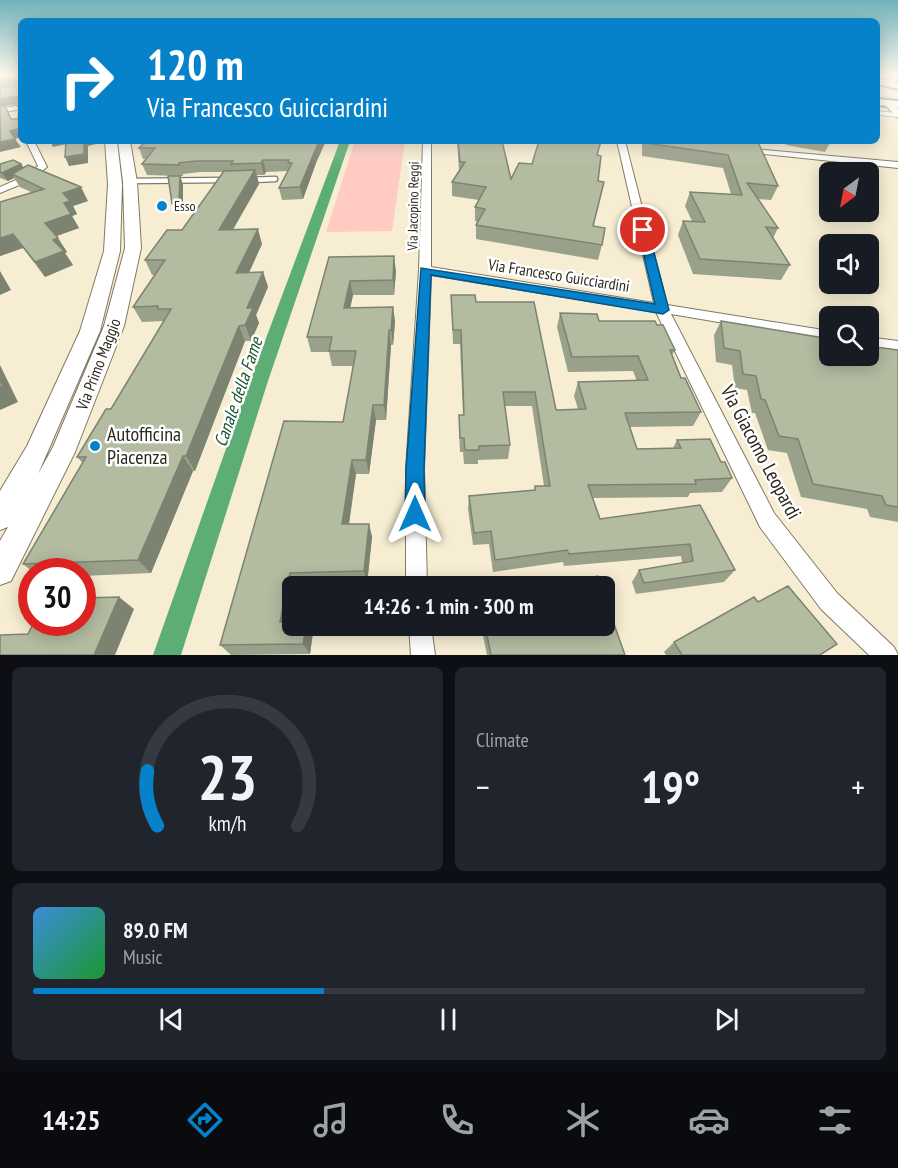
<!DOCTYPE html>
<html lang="en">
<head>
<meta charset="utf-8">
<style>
	body { margin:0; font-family:"PT Sans Narrow",sans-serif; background:#20242c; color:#f1f3f6; height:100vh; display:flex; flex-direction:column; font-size:22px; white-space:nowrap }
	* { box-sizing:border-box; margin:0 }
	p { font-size:20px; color:#9ea1a6 }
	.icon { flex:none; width:33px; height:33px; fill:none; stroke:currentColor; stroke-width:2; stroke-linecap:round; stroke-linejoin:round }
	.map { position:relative; height:655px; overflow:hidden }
	.sheet { display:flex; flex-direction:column; gap:12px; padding:12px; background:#0d0f14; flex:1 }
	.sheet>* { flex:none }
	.guide { position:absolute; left:18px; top:18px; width:862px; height:126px; border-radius:9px; box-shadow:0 3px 15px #0003; background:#0682ca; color:#fff; overflow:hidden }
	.needle { width:39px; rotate:212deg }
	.controls { position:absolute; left:819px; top:162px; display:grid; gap:12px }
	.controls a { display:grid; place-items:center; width:60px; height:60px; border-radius:9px; background:#171b24; box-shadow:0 3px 15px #0003; font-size:30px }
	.speed { position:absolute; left:18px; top:558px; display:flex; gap:12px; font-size:30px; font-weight:700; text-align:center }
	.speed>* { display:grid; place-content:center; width:78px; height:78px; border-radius:50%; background:#171b24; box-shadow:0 3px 15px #0003; line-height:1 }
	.speed .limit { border:9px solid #d22; background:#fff; color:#111 }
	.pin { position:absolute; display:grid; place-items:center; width:51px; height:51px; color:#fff; margin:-26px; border:3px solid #fff; border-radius:50%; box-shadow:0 2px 6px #0007 }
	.me { position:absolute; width:66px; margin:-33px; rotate:0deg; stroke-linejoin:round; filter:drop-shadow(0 0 4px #0008) }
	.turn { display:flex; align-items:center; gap:21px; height:126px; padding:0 30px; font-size:27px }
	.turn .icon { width:78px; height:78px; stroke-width:2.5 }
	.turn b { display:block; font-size:42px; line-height:51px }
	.big { font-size:45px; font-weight:600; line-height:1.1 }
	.sheet .widget { flex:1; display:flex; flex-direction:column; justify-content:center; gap:9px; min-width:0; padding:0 21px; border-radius:9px; background:#20242c }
	.sheet .dial { align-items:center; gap:0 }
	.dial svg { height:156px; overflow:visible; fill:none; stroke:#363941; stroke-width:7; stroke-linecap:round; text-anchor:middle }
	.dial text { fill:#f1f3f6; stroke:none }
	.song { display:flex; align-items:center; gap:18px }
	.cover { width:72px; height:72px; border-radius:9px; background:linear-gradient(135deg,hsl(210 70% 55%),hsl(130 70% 35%)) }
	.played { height:6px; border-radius:3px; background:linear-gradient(90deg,#0682ca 35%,#363941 35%) }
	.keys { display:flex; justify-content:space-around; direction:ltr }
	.heat { display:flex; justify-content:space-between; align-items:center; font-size:33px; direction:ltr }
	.sheet .tiles { flex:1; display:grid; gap:12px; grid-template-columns:1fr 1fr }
	.widget:last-child { grid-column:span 2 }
	.trip { position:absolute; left:282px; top:576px; width:333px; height:60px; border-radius:9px; background:#171b24; box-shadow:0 3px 15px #0003; font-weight:600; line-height:60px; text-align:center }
	.tabs { display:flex; height:96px; justify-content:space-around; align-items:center; background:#090b0e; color:#9ea1a6 }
	.tabs .icon { width:42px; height:42px }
	.tabs .active { color:#0682ca }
	.tabs b { font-size:27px; color:#f1f3f6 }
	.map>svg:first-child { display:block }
	.green { fill:#ffcbc3 }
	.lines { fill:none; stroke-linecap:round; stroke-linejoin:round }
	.canal { fill:#5dae76; fill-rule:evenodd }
	.service-far1-casing { stroke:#827961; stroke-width:5 }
	.service-casing { stroke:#827961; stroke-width:7 }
	.minor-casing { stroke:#827961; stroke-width:2 }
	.secondary-casing { stroke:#827961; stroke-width:2 }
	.primary-casing { stroke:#827961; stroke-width:4 }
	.service-far1 { stroke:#fff; stroke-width:4 }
	.service { stroke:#fff; stroke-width:4.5 }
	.minor { fill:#fff; fill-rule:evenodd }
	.secondary { fill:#fff; fill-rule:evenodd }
	.primary { fill:#fff; fill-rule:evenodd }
	.wall { fill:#9aa18a }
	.shaded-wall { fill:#7d8371 }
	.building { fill:#b3bba1; stroke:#7d8371; stroke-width:1.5 }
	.route { fill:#0682ca; stroke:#045483; stroke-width:1.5 }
	.poi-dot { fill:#0682ca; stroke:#fff; stroke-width:2 }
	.labels { text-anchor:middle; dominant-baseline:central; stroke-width:5; stroke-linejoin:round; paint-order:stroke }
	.far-poi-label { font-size:14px; fill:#2c281e; stroke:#fff; text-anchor:start }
	.far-street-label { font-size:14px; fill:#2c281e; stroke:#fff }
	.street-label { font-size:16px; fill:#2c281e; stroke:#fff }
	.water-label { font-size:18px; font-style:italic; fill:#1a552f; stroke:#fff }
	.near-poi-label { font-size:20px; fill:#2c281e; stroke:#fff; text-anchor:start }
	.near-street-label { font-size:20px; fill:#2c281e; stroke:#fff }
</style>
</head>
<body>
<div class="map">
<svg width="898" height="655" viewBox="0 0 898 655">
	<rect width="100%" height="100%" fill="#f7edd3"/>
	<path class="green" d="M355 141H405L392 231 326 232Z"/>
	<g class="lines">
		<path class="canal" d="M340 141H350L268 381 181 655H153L250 381Z"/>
		<defs>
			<path id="service-far1" d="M878 113 898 115"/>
			<path id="service" d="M251 180 275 179
				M130 181 225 180"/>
			<path id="minor" d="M898 75V80L890 84 885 83Z
				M884 102H888L898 108V118L884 104Z
				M21 105V109L0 113V109Z
				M26 141H34L47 167 29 181 0 193V187L23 177 38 166Z
				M423 141H431V267L654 303 617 141H625L667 305 830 331V341L671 314 774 513 837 593 894 647 898 655H869L821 609 760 527 656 312 431 275 424 469 427 586H406V469L419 270Z
				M742 148 898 162V168L745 152 741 150Z
				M868 337 898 341V351L868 347Z
				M409 626H431L435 655H411Z"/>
			<path id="secondary" d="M105 141H117L122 184 120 251 100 331 38 474 53 447 104 326 125 248 123 182 118 141H130L137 182 141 248 124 326 75 452 11 581 0 585V541L8 527 0 530V491L27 446 80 331 104 251 108 184Z"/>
			<path id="primary" d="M878 78 898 83V89L878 84Z
				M878 99 898 101V107L878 105Z"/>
		</defs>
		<use href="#service-far1" class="service-far1-casing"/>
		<use href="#service" class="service-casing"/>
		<use href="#minor" class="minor-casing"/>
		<use href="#secondary" class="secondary-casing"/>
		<use href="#primary" class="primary-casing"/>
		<use href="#service-far1" class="service-far1"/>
		<use href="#service" class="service"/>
		<use href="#minor" class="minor"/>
		<use href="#secondary" class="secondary"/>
		<use href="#primary" class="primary"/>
	</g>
	<path class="wall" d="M146 141 316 163 303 199 282 200 279 188 288 171 266 172 264 175H257L259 184 233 230 262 244 249 272H263L268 287 256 315 259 323 251 341H245L195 471H193L151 573 82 576V572H33L23 564 83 463 77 457 111 409 164 321 142 322 133 307 155 275H152L145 260 182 230 223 172H200L183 174V176H180L183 185V213H176L172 204 178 176 147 175 142 164 146 159H143L139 148Z
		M457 141H502L511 179 532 164 598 155 594 226 602 245 598 260 476 239V225L478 222 475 221V207L479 200 452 196V182L459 171Z
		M642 141H756L755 142 778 186 771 200 758 199 778 228 773 238 790 265 781 280 693 274 678 235 683 221H692L685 206 690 192 731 194 723 168 642 156Z
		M785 141H831L825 152 786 145Z
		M0 164H21L24 168 88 201 73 206 77 214 72 216 79 228 56 236 67 252 65 253 73 265 45 277 23 248 0 256 31 192 20 187 14 178 8 181 0 178Z
		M329 257 396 271 394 295H353L350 308 393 307 395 322 393 345H391L386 420H376L369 474H356L349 524H369L372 537 367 584 296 585V586H292L289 622 292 626H309L313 632 310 654 231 655 220 645 343 422 353 366H332L329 352H311L307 337Z
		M451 295 476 302 556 410 578 409 574 396 578 382 637 381 633 371 568 372 557 327 560 313 599 321 675 350 672 355 681 378 701 412 693 426 630 427 637 449 673 448 677 440 721 462 732 478 722 492 690 493 688 497 593 498 600 519 700 505 735 570 724 582 636 594 632 582 639 570 682 563 681 556 564 566 563 562 493 572 489 544 473 545 468 509 469 496 534 490 535 486H544L532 406H505L510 445 508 459 478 460V464H464L463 452H460L459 429V415H463L460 344H453Z
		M721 321 898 350V522L870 517 867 509 801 497 787 453 768 450 755 413H752L747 390 735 388 732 365 716 362 714 335Z
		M758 602 820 655H666L664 652 674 642Z
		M481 626H604L625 655H487Z"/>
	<path class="shaded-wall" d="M17 78 21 85 0 89V81Z
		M18 96 21 104 5 106 16 127 0 107V99Z
		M21 128V137L15 139 21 147 0 152V142L10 131Z
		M50 141H70L71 143 53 147Z
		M84 141H96V144L88 146V163L69 166 65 157Z
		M319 141H326L316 163 303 199 300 187Z
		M263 160 266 172 264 175 261 163Z
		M21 164 26 172 12 174 14 178 8 181 2 173Z
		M255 170 259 184 224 244 219 230Z
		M180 176 183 185V213L179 203Z
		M81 187 88 201 73 206 77 214 72 216 79 228 54 237 45 223 64 203 63 193Z
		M258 229 262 244 242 288 236 273Z
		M13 234 23 248 0 256V238Z
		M58 238 67 252 65 253 73 265 45 277 35 262 53 240Z
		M394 256 396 271 394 295 393 280Z
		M0 271 11 290 0 295Z
		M263 272 268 287 256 315 259 323 251 341 245 325 247 308Z
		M350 281 353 295 347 323 344 308Z
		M393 307 395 322 393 345 391 330Z
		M239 326 245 341 195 471 186 456Z
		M389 330 391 345 386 420 384 405Z
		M0 365 18 402 0 410Z
		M373 405 376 420 369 474 366 460Z
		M183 456 193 471 151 573 138 560Z
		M352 460 356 474 347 537 342 524Z
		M369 524 372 537 367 584 364 571Z
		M290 573 296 585V586H292V606L287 633 280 622Z
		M119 597 134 609 115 655H94Z
		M306 626H309L313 632 310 654 303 644Z"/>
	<path class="building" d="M0 75H21V128L10 131 15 139 0 142V106H5L11 119H18L19 109 16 104 19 101 18 96 0 99V88L17 86 19 80 17 78 0 81Z
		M66 141H84V154L65 157Z
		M146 141H319L300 187 279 188 292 163H288L289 160H263L261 163 231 164 233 161H196L179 163V165L142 164 155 148H139Z
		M458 141H502L511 179 519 163 532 164 539 141H601L597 155 601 156 598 181 604 182 593 226 605 228 602 245 476 225 485 209 475 207 486 187 452 182 465 162H460Z
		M646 141H743L758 142 778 186 747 183 778 228 766 227 790 265 700 259 683 221 705 222 690 192 742 195 728 155 646 143Z
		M13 160 21 164 2 173 0 172V164Z
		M28 165 81 187 63 193 70 201 64 203 71 214 45 223 58 238 53 240 64 251 35 262 13 234 0 238V202L44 189 12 174Z
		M255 170 219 230 258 229 236 273 263 272 247 308H253L245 325 239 326 186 456H183L138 560 23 564 86 457H77L106 409H111L171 309H158V306L133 307 165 260H145L167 230H182L224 171Z
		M168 176H180L179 203 172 204Z
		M394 256 393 280 350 281 344 308 393 307 391 330H389L384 405H373L366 460H352L342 524H369L364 571 290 573 280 622H292V626H306L303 644 220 645 284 421 343 422 356 351H329L332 337H307L329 257Z
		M451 295H475L476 302H534L556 410 586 409 578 382 648 380 638 356 572 357 560 313 597 314 599 321H655L657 325H663L675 350H670L681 378H685L701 412 625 413 637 449 681 448 677 440 710 439 721 462H725L732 478 695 480 696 484 588 485 600 519 700 505 735 570 644 583 639 570 693 561 690 544 569 554 567 550 495 560 491 531 474 533 469 496 535 490V486H550L535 392H503L510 445 479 446V450H465L464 438H460L459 415H464L461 330H453Z
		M721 321 830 339V356H868V346L898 350V507L886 505 882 496 813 484 798 439 779 436 765 400 761 399 756 376 743 374 740 351 724 348Z
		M0 379 3 386 0 388Z
		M598 576 601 586H536Z
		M788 586 837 644 820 655H682L674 642 754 597 758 602Z
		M604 596 625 655H491L485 626H604Z
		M119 597 94 655H0V635L28 634 34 622H82V598Z"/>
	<linearGradient id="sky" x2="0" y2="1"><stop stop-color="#70b2ba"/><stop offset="0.45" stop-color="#fbf7eb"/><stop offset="1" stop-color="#fbf7eb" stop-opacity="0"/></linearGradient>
	<rect width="898" height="166" fill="url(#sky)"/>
	<path class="route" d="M643 226 648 230 669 310 663 314 431 275 424 469 425 514 422 520 415 523 408 520 405 514 406 469 421 268 655 304 638 230Z"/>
	<g class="poi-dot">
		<circle cx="162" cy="206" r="6"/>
		<circle cx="95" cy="446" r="6"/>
	</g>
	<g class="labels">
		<g class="far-poi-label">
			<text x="174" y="206">Esso</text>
		</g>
		<g class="far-street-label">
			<text transform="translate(413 206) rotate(-89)">Via Jacopino Reggi</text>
		</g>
		<g class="street-label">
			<text transform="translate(559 275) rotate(9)">Via Francesco Guicciardini</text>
			<text transform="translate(98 364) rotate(-69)">Via Primo Maggio</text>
		</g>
		<g class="water-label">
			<text transform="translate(238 392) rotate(-71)">Canale della Fame</text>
		</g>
		<g class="near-poi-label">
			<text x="107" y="434">Autofficina<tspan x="107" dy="23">Piacenza</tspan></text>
		</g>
		<g class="near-street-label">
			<text transform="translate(761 452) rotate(62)">Via Giacomo Leopardi</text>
		</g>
	</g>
</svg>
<div class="controls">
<a><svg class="needle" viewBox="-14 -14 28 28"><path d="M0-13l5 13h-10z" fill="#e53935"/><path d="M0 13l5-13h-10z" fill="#9ea1a6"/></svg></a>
<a><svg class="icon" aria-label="sound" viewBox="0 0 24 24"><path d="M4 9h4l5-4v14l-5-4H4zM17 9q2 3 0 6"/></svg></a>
<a><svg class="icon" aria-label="search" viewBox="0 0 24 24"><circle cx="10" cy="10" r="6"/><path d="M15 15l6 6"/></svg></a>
</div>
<div class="speed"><div class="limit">30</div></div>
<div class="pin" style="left:643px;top:230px;background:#d93025"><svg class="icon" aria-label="arrive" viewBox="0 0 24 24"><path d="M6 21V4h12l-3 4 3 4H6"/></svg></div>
<svg class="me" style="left:415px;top:514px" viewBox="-20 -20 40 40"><path d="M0-17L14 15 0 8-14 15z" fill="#0682ca" stroke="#fff" stroke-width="4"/></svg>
<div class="trip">14:26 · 1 min · 300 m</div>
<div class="guide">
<div class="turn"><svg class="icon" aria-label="right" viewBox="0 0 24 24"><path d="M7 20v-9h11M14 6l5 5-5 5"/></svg><div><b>120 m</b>Via Francesco Guicciardini</div></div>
</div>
</div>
<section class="sheet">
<div class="tiles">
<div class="widget dial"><svg viewBox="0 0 100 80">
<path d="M14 69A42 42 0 1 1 86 69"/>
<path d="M14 69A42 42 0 0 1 9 41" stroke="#0682ca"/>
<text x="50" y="56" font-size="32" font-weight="700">23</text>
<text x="50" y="72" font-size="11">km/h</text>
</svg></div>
<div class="widget"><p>Climate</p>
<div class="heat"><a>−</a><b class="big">19°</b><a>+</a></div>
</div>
<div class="widget">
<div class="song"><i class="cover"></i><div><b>89.0 FM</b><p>Music</p></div></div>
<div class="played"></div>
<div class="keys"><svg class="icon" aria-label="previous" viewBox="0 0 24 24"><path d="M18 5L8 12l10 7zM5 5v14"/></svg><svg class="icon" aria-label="pause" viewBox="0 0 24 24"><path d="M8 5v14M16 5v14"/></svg><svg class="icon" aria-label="next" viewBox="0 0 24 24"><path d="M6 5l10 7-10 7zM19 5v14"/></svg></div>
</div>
</div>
</section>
<nav class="tabs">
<b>14:25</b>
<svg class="icon active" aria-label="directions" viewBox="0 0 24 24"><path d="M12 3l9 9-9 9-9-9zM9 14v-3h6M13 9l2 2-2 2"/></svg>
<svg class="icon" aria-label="music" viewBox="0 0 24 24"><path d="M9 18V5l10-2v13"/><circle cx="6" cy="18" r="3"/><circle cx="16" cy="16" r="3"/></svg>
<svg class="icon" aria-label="phone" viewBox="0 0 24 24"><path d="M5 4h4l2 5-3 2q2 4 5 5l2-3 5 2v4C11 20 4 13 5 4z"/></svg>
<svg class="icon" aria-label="climate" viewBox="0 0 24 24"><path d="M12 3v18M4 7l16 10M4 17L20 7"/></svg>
<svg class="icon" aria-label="car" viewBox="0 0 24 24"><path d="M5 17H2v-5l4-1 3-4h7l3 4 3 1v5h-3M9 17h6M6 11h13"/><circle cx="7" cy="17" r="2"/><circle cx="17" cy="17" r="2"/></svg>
<svg class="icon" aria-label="filters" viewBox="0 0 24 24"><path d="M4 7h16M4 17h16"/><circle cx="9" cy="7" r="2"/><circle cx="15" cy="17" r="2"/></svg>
</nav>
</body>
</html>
